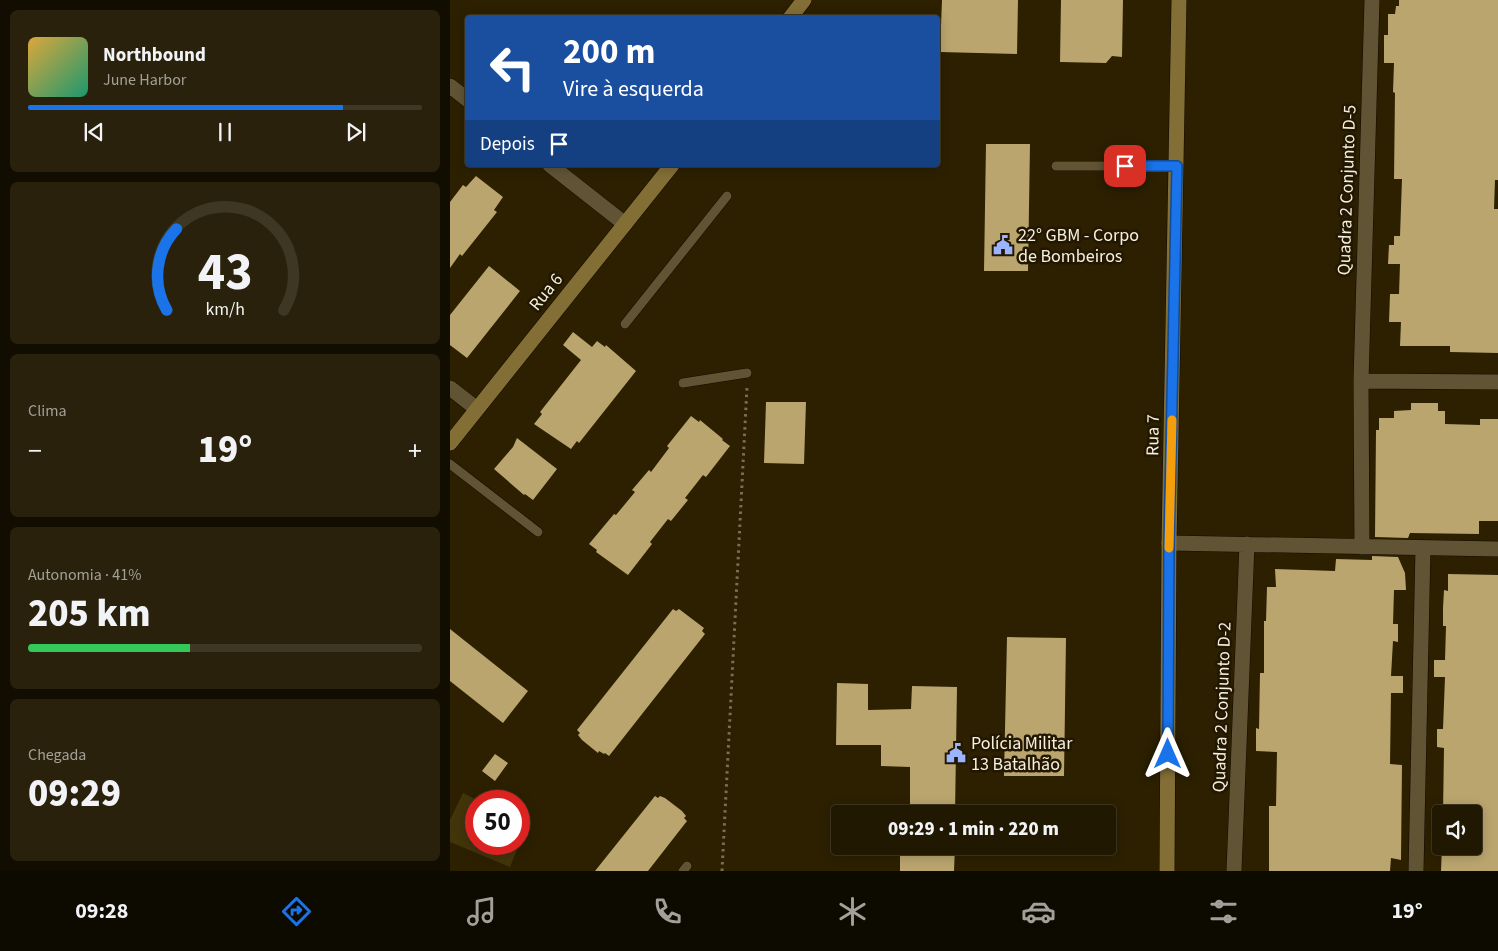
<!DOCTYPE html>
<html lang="pt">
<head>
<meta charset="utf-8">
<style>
	body { margin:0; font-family:"Source Sans 3",sans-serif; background:#29210b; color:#f1f3f6; height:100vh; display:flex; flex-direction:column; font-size:19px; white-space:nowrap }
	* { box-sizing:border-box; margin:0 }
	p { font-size:16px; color:#a2a099 }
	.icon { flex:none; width:28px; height:28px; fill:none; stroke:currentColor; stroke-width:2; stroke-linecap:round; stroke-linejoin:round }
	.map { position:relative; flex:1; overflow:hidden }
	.sheet { display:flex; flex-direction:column; gap:10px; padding:10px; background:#120d01; width:450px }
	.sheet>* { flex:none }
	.banner { position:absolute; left:15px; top:15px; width:475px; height:152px; border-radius:5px; box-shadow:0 2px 12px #0003,0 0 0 1px #3e3723; background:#1a4fa0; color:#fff; overflow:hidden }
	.controls { position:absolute; left:982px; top:805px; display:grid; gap:10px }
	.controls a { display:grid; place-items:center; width:50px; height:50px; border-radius:5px; background:#211801; box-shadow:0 2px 12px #0003,0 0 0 1px #3e3723; font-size:25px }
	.speed { position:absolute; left:15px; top:790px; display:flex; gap:10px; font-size:25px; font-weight:700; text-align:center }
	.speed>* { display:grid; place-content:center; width:65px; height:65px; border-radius:50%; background:#211801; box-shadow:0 2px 12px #0003,0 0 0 1px #3e3723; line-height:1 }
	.speed .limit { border:8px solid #d22; background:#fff; color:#111 }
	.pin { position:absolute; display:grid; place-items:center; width:42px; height:42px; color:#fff; margin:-21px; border-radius:10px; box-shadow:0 2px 8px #0006 }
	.me { position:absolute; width:55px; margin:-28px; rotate:0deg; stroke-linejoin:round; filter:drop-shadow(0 0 4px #0008) }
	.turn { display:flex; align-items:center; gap:18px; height:105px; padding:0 15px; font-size:22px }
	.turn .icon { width:65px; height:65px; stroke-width:2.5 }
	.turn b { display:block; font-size:35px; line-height:42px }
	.then { display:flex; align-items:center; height:48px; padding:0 15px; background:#0003; gap:10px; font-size:19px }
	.big { font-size:38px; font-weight:800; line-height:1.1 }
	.sheet .tile { flex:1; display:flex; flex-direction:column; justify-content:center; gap:8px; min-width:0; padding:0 18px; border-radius:8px; background:#29210b }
	.sheet .dial { align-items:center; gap:0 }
	.dial svg { height:130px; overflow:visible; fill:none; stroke:#3e3723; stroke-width:7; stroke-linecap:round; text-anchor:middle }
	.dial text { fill:#f1f3f6; stroke:none }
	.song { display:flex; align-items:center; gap:15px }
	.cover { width:60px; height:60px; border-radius:8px; background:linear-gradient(135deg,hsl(40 70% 55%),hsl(160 70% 35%)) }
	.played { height:5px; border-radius:2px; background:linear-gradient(90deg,#1a73e8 80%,#3e3723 80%) }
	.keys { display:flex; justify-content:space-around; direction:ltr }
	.heat { display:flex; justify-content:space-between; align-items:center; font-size:28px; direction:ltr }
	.charge { height:8px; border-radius:4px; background:linear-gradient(90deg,#34c759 41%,#3e3723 0) }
	.trip { position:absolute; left:381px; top:805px; width:285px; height:50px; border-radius:5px; background:#211801; box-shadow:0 2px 12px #0003,0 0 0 1px #3e3723; font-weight:800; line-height:50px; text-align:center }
	.menu { display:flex; height:80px; justify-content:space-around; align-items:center; background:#0d0a00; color:#a2a099 }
	.menu .icon { width:35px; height:35px }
	.menu .on { color:#1a73e8 }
	.menu b { font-size:22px; color:#f1f3f6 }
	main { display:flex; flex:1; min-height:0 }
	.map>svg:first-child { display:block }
	.green { fill:#43350a }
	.building { fill:#baa56e }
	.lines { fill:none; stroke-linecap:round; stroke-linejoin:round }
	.lane-casing { stroke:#120a00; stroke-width:10 }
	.street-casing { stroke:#120a00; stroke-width:16 }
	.secondary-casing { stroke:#120a00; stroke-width:16 }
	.path { stroke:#796f55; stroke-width:3; stroke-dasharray:2.5 4; stroke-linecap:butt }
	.lane { stroke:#615435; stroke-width:9 }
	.street { stroke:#615435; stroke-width:15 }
	.secondary { stroke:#836e36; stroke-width:15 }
	.route-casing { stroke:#114b97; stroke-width:12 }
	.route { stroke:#1a73e8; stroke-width:9 }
	.slow { stroke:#f59e0b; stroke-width:9 }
	.labels { text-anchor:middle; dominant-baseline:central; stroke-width:5; stroke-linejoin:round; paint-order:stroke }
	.street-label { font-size:18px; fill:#f7f0de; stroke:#221700 }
	.poi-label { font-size:18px; fill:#f7f0de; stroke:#221700; text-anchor:start }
</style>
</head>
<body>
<main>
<section class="sheet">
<div class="tile">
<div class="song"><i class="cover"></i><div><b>Northbound</b><p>June Harbor</p></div></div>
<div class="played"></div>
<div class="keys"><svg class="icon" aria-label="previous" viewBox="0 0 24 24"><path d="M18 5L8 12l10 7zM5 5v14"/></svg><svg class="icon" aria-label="pause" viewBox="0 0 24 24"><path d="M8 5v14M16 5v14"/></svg><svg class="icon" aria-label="next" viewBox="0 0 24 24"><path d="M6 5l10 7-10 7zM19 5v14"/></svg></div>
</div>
<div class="tile dial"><svg viewBox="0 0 100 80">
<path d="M14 69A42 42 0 1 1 86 69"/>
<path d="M14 69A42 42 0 0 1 20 19" stroke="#1a73e8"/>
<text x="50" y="56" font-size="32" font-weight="700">43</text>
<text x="50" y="72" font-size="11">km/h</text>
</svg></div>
<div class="tile"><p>Clima</p>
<div class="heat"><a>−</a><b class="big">19°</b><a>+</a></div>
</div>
<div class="tile"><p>Autonomia · 41%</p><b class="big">205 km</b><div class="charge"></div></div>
<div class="tile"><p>Chegada</p><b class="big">09:29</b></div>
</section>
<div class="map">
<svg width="1048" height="871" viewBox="0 0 1048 871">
	<rect width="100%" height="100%" fill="#2c2001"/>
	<path class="green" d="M13 793 29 801H26V844H69V820L77 825 60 867 0 842V820Z"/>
	<path class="building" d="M492 0H568L567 54 490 52Z
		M611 0H673L672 57 662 56 656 63 610 62Z
		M949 0H1048V180H1045L1044 209H1048V353L1000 352V346H950L951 322H939L940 294H949L950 264H938L939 245H944V236H950L952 179H944L945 93 943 92 944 63H934V35H938V14H945L946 6H949Z
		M536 144H580L578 271H534Z
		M26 176 53 197 44 210 47 212 12 256 10 254 0 268V202L13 185 16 187Z
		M39 266 70 291 17 358 0 345V315Z
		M123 332 142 347 147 341 155 347 156 345 186 371 129 443 127 441 121 449 84 424 92 414 90 412 131 360 113 345Z
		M316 402H356L354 464 314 463Z
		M961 403H988V411H995V424L1030 425V419H1048V521H1029V534L960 533 958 538 925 537 926 430H929V418H944V411L961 410Z
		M241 416 249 422 250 420 273 439 272 440 280 446 256 477 253 475 235 498 238 500 221 521 218 519 200 542 202 544 178 575 146 552 147 550 139 544 164 514 166 515 185 492 182 490 199 470 201 472 219 448 217 446Z
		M67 438 107 469 83 500 75 494 74 495 44 469 63 447Z
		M922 556 948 557 955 573 956 590H944L943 624H948V642L943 641 941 676H953V693H941L940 764 952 765 951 860 941 858 940 871H819V806H826L827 752 806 751V728L809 729 810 673H814V621H816L817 587H826L825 569 885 571 886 559 922 560Z
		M998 574 1048 575V871H991L992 846H1024V814H993L994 748 987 747V729H993L995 677H984V660H995L996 626H993V608L994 590 998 591Z
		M223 609 226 611 229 609 254 628 252 631 255 634 159 756 155 753 154 754 149 751 148 753 132 740 128 735 130 733 127 730Z
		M0 629 78 691 53 723 0 681Z
		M557 637 616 638 614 776H554Z
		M387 683 418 684V710L461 709 462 686 507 687 505 814H460V767L431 766V745H386Z
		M45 754 58 763 45 781 32 771Z
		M205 796 208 798 210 796 215 798 232 811 236 816 234 818 237 821 198 871H145Z
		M450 846H505L504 871H450Z"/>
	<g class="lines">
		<defs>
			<path id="lane" d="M606 166H727
				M175 324 277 196
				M233 383 297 373
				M0 464 88 532
				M233 871 237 866"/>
			<path id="street" d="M0 86 18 100
				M100 165 175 224
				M911 381 1048 382
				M0 388 27 409
				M719 543 1048 549
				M912 547 911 381 922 0
				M784 871 797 544
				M966 871 973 548"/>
			<path id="secondary" d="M340 18 354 0
				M0 443 222 165
				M717 871 719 543 729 0"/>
		</defs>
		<use href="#lane" class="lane-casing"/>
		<use href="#street" class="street-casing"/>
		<use href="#secondary" class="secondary-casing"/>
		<path class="path" d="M272 871 297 387"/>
		<use href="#lane" class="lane"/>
		<use href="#street" class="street"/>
		<use href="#secondary" class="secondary"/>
	</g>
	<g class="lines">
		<defs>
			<path id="route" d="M675 166H727L719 543 718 754"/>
		</defs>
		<use href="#route" class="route-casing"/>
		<use href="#route" class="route"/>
		<path class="slow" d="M719 548 722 420"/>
	</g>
	<defs>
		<symbol id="civic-bare" viewBox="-9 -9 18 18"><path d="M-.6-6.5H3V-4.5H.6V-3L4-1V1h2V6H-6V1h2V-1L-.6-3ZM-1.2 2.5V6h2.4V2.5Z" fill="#9bb4fd" stroke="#221700" stroke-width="2.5" paint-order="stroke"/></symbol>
	</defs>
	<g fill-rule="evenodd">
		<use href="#civic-bare" x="539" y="231" width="28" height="28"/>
		<use href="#civic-bare" x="492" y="739" width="28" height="28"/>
	</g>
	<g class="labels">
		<g class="street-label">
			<text transform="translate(897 190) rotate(-88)">Quadra 2 Conjunto D-5</text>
			<text transform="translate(96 292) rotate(-51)">Rua 6</text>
			<text transform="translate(703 435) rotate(-89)">Rua 7</text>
			<text transform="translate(772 707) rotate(-88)">Quadra 2 Conjunto D-2</text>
		</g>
		<g class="poi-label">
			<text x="568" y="235">22° GBM - Corpo<tspan x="568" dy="21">de Bombeiros</tspan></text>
			<text x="521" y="743">Polícia Militar<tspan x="521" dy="21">13 Batalhão</tspan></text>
		</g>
	</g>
</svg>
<div class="controls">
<a><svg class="icon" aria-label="sound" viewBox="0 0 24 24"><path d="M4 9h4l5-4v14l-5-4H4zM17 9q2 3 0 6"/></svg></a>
</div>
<div class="speed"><div class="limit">50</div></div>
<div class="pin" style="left:675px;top:166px;background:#d93025"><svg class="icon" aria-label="arrive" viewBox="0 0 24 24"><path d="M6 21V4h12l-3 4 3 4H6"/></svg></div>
<svg class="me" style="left:718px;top:754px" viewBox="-20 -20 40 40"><path d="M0-17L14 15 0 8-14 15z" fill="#1a73e8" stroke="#fff" stroke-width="4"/></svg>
<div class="trip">09:29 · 1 min · 220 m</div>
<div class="banner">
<div class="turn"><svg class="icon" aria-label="left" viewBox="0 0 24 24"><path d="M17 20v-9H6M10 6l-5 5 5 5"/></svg><div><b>200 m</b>Vire à esquerda</div></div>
<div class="then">Depois<svg class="icon" aria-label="arrive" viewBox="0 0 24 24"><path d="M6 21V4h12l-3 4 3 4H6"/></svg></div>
</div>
</div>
</main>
<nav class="menu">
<b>09:28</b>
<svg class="icon on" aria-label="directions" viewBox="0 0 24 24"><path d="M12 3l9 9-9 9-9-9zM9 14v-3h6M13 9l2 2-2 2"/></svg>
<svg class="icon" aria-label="music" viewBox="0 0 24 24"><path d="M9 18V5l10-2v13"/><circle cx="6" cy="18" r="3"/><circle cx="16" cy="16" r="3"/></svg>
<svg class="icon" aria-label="phone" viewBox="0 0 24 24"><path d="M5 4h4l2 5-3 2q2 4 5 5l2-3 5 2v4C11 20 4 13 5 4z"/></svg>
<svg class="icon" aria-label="climate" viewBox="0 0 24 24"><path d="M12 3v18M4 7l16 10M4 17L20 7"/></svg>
<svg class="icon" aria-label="car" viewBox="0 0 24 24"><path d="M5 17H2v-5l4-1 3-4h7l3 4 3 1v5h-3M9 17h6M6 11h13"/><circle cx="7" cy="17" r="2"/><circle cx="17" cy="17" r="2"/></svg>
<svg class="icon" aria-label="filters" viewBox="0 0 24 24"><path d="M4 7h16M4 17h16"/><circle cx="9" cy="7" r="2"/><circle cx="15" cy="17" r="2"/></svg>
<b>19°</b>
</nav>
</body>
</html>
